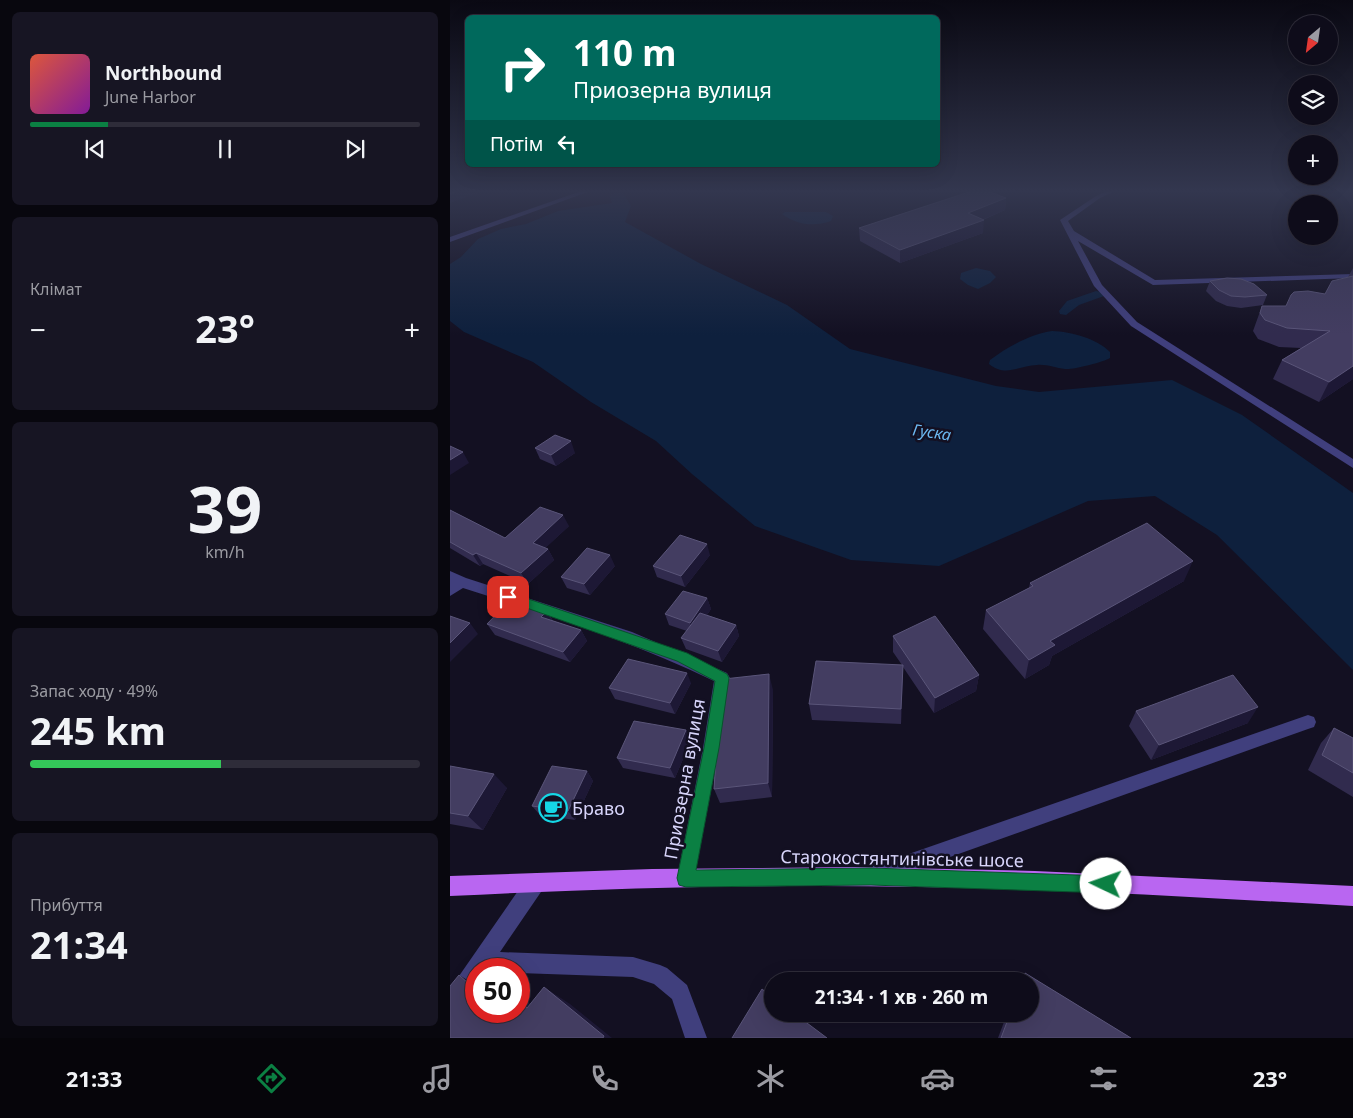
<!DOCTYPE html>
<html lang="uk">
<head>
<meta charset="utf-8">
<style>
	body { margin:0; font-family:"Noto Sans",sans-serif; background:#171523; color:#f1f3f6; height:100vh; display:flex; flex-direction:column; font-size:19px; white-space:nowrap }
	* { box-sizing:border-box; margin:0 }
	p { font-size:16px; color:#9b9ba2 }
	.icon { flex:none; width:28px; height:28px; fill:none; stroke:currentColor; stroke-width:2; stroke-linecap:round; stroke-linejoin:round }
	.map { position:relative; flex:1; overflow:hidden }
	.panel { display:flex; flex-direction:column; gap:12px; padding:12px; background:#08070e; width:450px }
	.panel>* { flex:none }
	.top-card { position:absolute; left:15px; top:15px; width:475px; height:152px; border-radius:8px; box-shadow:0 5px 20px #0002,0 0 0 1px #2e2c39; background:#00695c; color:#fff; overflow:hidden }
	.needle { width:32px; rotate:209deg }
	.tools { position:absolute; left:838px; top:15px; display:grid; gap:10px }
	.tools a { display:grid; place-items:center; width:50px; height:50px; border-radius:50%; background:#0e0c1a; box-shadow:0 5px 20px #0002,0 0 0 1px #2e2c39; font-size:25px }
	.speed { position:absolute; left:15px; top:958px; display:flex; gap:10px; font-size:25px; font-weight:700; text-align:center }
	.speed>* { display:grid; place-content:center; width:65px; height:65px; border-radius:50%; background:#0e0c1a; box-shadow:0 5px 20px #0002,0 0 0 1px #2e2c39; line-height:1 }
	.speed .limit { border:8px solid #d22; background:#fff; color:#111 }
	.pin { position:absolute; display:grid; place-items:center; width:42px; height:42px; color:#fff; margin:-21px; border-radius:10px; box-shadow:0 2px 8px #0006 }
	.me { position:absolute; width:55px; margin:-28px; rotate:273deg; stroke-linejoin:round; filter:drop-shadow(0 0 4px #0008) }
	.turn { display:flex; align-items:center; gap:18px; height:105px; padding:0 25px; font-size:22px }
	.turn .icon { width:65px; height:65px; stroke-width:2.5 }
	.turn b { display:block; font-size:35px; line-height:42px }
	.then { display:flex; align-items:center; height:48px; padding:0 25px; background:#0003; gap:10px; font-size:19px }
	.big { font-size:38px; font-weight:700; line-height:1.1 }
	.panel .widget { flex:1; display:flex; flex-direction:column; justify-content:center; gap:8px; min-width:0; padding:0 18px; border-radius:8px; background:#171523 }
	.panel .dial { align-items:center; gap:0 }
	.dial b { font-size:65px; line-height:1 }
	.song { display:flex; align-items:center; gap:15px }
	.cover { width:60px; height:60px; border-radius:8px; background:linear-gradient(135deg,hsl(10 70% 55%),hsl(290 70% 35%)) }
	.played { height:5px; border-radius:2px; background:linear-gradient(90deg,#0b8043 20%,#2e2c39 20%) }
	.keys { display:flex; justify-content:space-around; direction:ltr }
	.heat { display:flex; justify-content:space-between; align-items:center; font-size:28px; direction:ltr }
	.charge { height:8px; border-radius:4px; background:linear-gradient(90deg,#34c759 49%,#2e2c39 0) }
	.trip { position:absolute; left:314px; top:972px; width:275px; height:50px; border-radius:25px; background:#0e0c1a; box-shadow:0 5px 20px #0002,0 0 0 1px #2e2c39; font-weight:700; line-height:50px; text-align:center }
	.menu { display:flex; height:80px; justify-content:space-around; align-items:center; background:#06050a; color:#9b9ba2 }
	.menu .icon { width:35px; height:35px }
	.menu .active { color:#0b8043 }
	.menu b { font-size:22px; color:#f1f3f6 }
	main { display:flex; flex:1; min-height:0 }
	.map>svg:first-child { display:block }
	.water { fill:#0e203d }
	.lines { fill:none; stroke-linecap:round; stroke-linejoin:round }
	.minor { fill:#403f7d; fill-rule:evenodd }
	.major { fill:#b966f1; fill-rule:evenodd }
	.wall { fill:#312b4e }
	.shaded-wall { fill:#1d1835 }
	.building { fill:#433d61; stroke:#5a5579 }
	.route { fill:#0b8043; stroke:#07532c }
	.labels { text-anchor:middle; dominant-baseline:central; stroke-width:5; stroke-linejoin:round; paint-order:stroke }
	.water-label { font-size:16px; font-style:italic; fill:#6cb8f1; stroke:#131022 }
	.near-street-label { font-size:18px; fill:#d8d5fb; stroke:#131022 }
	.near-poi-label { font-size:18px; fill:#d8d5fb; stroke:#131022; text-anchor:start }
</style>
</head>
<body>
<main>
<section class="panel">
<div class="widget">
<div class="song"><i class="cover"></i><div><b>Northbound</b><p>June Harbor</p></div></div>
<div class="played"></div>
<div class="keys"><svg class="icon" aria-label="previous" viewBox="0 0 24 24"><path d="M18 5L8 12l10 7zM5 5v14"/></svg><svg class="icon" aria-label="pause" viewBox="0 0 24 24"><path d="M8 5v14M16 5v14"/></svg><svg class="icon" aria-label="next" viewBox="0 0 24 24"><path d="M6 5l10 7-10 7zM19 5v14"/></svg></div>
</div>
<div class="widget"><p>Клімат</p>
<div class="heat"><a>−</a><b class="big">23°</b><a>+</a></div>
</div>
<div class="widget dial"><b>39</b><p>km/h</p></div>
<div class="widget"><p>Запас ходу · 49%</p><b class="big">245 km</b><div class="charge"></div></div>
<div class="widget"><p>Прибуття</p><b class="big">21:34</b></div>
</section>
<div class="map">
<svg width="903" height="1038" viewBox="0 0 903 1038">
	<rect width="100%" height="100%" fill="#131022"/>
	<path class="water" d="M172 191 181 206 175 222 251 264 337 305 400 349 546 386 589 392 722 380 792 415 903 493V670L767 535 705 496 638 501 489 566 401 560 305 526 242 474 206 441 141 402 83 362 14 332 0 321V264L11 257 28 239 51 229 76 224 108 211 162 203 160 195Z
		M335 212H376L383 216 381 221C364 227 347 225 332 214Z
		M526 268 540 271 546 277 540 283 528 289 518 285 510 279 511 273Z
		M646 291 651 292 654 296 629 305 616 315 610 314 609 311 617 301Z
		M602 331C622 332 646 338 660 352V358C654 362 622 370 615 369 606 368 596 364 587 365 570 365 556 378 539 364L540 360C557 347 581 334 602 331Z"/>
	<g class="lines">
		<path class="minor" d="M134 190H143L0 242V237Z
			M659 190H667L650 198 618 221 624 231 705 280 903 274V278L703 285 628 241 652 285 687 322 903 459V468L681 326 644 286 610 220 646 196Z
			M0 571 16 578 182 632 277 673 280 678 269 748 243 885 236 887 229 885 227 878 253 748 264 681C183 642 98 615 13 588L0 596Z
			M858 715 864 717 866 722 864 727 858 729 430 882 423 880 421 873 423 866 430 864Z
			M86 873 93 875 95 882 93 889 50 952 183 957 210 965 217 968 237 985 257 1038H235L222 999 204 984 183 977 69 973V969H26V987L7 1014 0 1018V989L79 875Z"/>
		<path class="major" d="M405 867 585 871 903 886V906C759 898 616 889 472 887 315 884 157 888 0 896V876L202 869Z"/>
	</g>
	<path class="wall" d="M556 198 555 210 533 220V233L450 263 410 241 409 228Z
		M903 268V379L869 402 823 379 832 360 851 348 829 347 808 339 803 331 812 306H836L875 294 898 277Z
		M760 281 817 295 813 305 791 308 777 306 766 301 756 291Z
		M85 448 125 453 106 466 90 459Z
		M0 510 55 538 119 526 95 548 98 549 104 560 78 584 33 564 30 566 0 548Z
		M260 555 235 587 207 577 203 566Z
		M165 566 140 595 117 588 111 577Z
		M734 581 602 656 599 665 575 679 533 629 536 610 579 588 580 583Z
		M257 598 261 609 257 615 286 625 289 636 272 662 236 649 231 638 237 631 219 625 215 614Z
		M97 611 103 621 131 630 137 641 120 662 45 635 37 624Z
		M443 636 529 675 526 691 484 713 453 667 451 724 362 720 359 704 452 665 443 652Z
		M241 683 225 714 165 699 159 688Z
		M323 690 322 797 270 803 264 789 270 715 269 711Z
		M686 711 798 723 701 760 679 726Z
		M884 728 903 738V797L858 770 871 743Z
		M236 730 241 740 225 778 173 768 167 758Z
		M0 766 57 788 33 830 0 824Z
		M137 771 143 781 125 820 90 815 82 806Z
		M575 973 681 1038H548L557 1014H580V981H571Z"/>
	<path class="shaded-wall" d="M11 190H36L0 203V194Z
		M556 198 555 210 522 224 534 220 533 233 450 263V250L518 213Z
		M903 366V379L869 402 879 382Z
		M121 441 125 453 106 466 101 455Z
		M13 452 19 463 0 475V460Z
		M113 515 119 526 89 554 83 543Z
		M257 544 260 555 235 587 231 576Z
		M98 549 104 560 78 584 71 573Z
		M26 553 33 564 30 566 23 555Z
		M160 555 165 566 140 595 134 584Z
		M743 561 734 581 602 656 599 665 575 679 579 660 600 641Z
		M257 598 261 609 244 634 240 623Z
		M97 611 103 622 91 617Z
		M20 623 28 634 0 662V643Z
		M286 625 289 636 272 662 268 651Z
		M131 630 137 641 120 662 113 652Z
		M453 665V681L451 724V709Z
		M237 673 241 683 225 714 220 703Z
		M319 674 323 690 322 797 318 783Z
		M529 675 526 691 484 713 485 698Z
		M808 707 798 723 701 760 709 745Z
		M236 730 241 740 225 778 220 768Z
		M137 771 143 781 125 820 118 811Z
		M44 774 57 788 33 830 18 816Z
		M9 975 26 985V990Z
		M94 987 120 1004 162 1038H153Z
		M69 997 83 1005 77 1008 69 1001Z"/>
	<path class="building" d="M0 190H11L0 194Z
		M525 190H535L556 198 518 213 534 220 450 250 409 228Z
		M903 276V366L879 382 832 360 880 331 837 328 815 320 810 313 812 306H836L841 295 844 292 858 291 875 294 882 281Z
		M777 278 791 279 804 284 817 295 795 297 781 296 769 290 760 281Z
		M105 435 121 441 101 455 85 448Z
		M0 446 13 452 0 460Z
		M90 507 113 515 83 543 98 549 71 573 26 553 23 555 0 542V510L55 538Z
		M697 523 743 561 600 641 605 645 579 660 536 610 583 586 580 583Z
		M230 535 257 544 231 576 203 566Z
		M137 548 160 555 134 584 111 577Z
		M233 591 257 598 240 623 215 614Z
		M61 599 97 611 91 617 131 630 113 652 37 624Z
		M250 613 286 625 268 651 231 638Z
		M0 616 20 623 0 643Z
		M485 616 529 675 485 698 443 636Z
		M178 659 237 673 220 703 159 688Z
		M366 661 453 665 451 709 359 704Z
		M319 674 318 783 264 789 268 727 271 711H269L274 679Z
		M783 675 808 707 709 745 686 711Z
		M184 721 236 730 220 768 167 758Z
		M884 728 903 738V773L872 755Z
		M0 766 44 774 18 816 0 813Z
		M102 766 137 771 118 811 82 806Z
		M575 973 681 1038H551L560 1014H580V981H572Z
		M9 975 26 990V1011H69V1001L77 1008 94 987 154 1036 153 1038H0V986Z
		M312 989 322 997V1014H345L377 1038H282Z"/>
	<linearGradient id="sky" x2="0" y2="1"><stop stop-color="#0a0913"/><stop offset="0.57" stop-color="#33374f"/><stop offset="1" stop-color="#33374f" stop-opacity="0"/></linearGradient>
	<rect width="903" height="335" fill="url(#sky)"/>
	<path class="route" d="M58 592 237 653 277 674 279 678 269 748 246 870 421 868 656 876 662 878 664 884 662 891 656 893 421 885 236 887 229 885 227 878 254 748 265 681 227 661 54 600 52 597 54 593Z"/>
	<defs>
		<symbol id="cafe-ring" viewBox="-11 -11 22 22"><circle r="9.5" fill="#131022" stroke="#15d7e6" stroke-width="1.5"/><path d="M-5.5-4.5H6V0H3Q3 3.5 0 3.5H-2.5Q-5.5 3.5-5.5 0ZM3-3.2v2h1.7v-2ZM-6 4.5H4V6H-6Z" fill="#15d7e6"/></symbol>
	</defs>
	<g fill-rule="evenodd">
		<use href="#cafe-ring" x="87" y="792" width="32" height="32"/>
	</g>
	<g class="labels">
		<g class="water-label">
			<text transform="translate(482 432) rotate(8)">Гуска</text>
		</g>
		<g class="near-street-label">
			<text transform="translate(234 779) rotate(-80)">Приозерна вулиця</text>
			<text transform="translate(452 858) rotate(1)">Старокостянтинівське шосе</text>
		</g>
		<g class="near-poi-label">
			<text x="122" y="808">Браво</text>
		</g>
	</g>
</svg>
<div class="tools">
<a><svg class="needle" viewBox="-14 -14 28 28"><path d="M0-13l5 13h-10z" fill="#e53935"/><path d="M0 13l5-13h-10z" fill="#9b9ba2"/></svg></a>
<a><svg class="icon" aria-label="layers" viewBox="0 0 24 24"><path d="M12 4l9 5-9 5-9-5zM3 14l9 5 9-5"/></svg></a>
<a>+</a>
<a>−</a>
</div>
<div class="speed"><div class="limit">50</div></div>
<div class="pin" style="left:58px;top:597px;background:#d93025"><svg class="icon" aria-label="arrive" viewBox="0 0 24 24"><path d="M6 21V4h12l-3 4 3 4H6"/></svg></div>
<svg class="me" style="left:656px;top:884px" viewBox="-20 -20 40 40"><circle r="19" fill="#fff"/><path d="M0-13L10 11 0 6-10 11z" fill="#0b8043"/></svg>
<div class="trip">21:34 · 1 хв · 260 m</div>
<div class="top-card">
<div class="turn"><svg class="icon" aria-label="right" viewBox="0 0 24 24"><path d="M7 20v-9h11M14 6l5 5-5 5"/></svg><div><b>110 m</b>Приозерна вулиця</div></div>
<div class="then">Потім<svg class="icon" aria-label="left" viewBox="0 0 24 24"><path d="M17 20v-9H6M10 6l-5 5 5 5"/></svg></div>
</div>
</div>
</main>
<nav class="menu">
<b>21:33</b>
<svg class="icon active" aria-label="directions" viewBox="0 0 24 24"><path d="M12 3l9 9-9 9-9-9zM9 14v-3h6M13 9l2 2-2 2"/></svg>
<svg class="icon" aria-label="music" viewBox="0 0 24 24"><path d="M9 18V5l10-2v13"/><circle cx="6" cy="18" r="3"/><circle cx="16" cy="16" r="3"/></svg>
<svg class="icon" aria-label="phone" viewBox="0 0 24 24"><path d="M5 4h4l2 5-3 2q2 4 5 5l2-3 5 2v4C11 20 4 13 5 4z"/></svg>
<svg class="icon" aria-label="climate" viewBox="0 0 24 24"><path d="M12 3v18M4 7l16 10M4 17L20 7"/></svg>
<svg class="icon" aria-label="car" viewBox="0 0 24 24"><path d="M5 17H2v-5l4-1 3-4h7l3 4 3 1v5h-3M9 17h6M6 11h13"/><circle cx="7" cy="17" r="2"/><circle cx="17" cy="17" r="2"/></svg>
<svg class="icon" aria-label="filters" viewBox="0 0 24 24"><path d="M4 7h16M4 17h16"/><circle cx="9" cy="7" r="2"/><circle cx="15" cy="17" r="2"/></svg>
<b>23°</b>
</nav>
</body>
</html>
